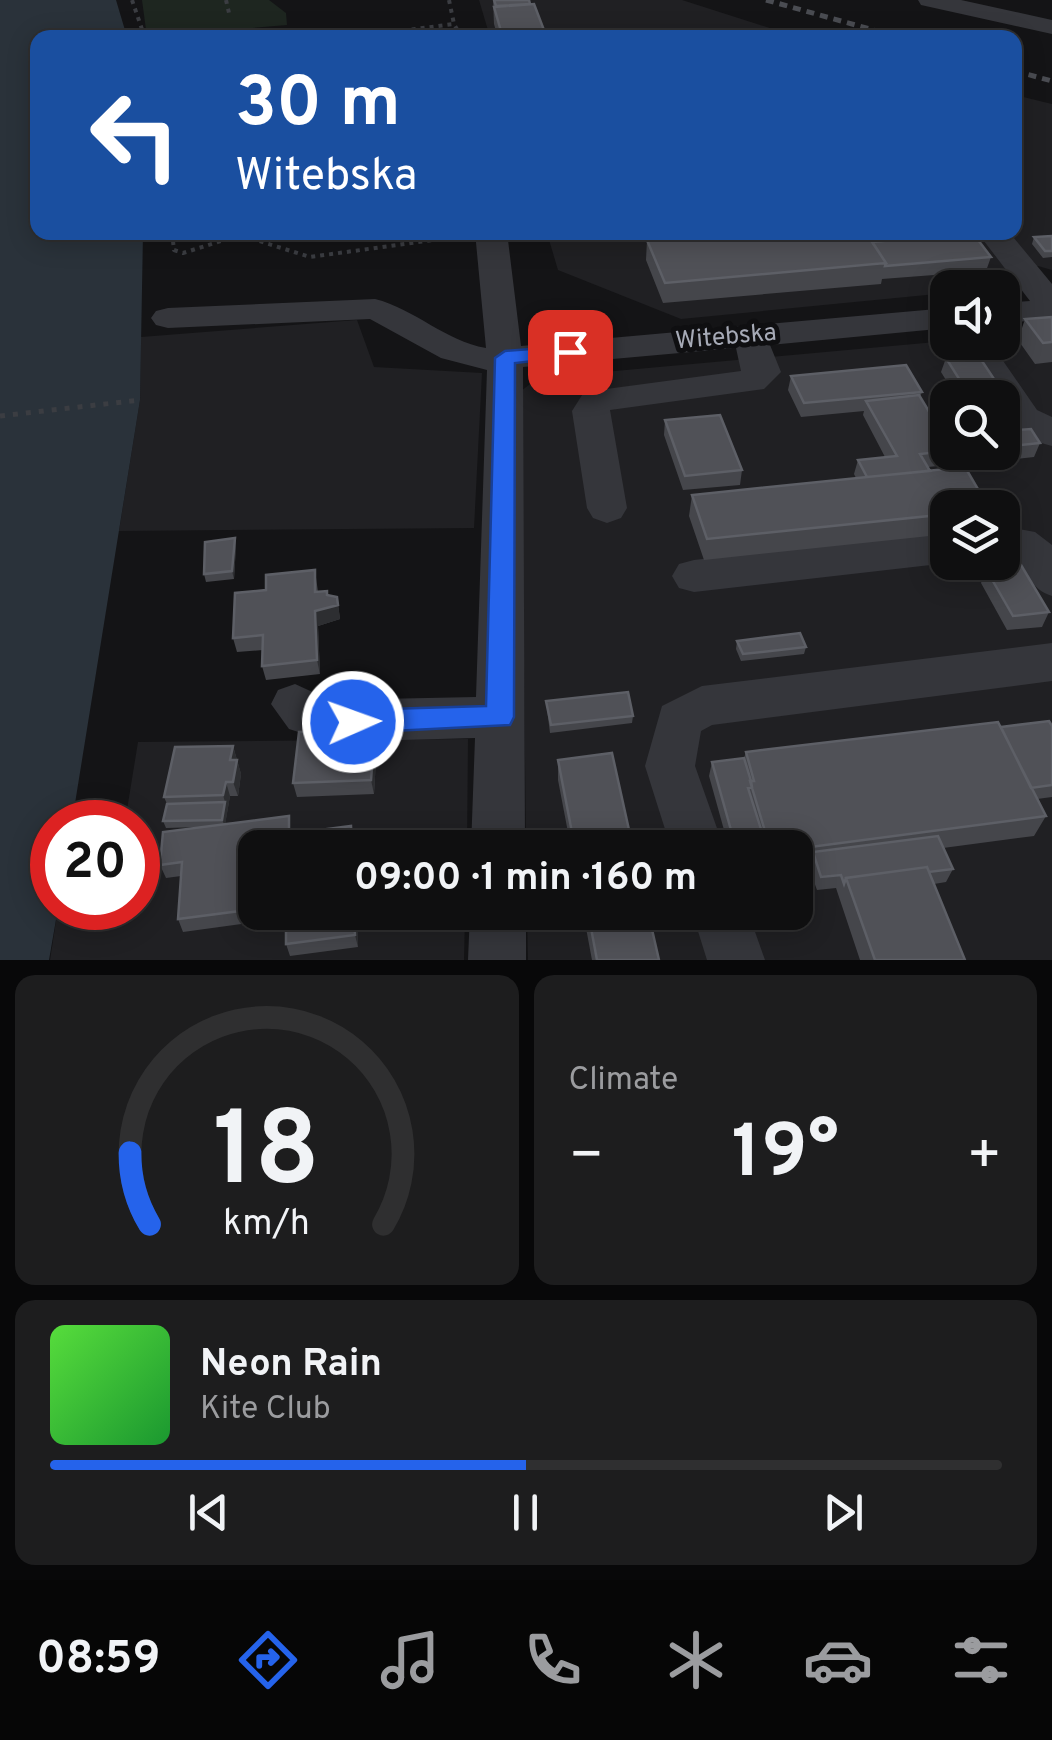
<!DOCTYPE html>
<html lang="en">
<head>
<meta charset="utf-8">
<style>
	body { margin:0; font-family:Overpass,sans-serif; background:#1d1d1e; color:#f1f3f6; height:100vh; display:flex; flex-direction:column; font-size:38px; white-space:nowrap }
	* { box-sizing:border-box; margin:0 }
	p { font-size:32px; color:#9b9c9f }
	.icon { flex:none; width:55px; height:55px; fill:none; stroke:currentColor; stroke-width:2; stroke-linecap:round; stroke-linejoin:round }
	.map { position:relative; height:960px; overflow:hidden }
	.sheet { display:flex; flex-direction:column; gap:15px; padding:15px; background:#080809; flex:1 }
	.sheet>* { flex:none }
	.banner { position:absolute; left:30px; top:30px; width:992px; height:210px; border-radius:20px; box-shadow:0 5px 25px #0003,0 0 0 2px #2f2f30; background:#1a4fa0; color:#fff; overflow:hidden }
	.controls { position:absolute; left:930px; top:270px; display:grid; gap:20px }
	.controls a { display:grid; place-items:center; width:90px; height:90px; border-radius:20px; background:#0f0f10; box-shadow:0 5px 25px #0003,0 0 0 2px #2f2f30; font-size:50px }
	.speed { position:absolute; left:30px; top:800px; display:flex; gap:20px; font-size:50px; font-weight:700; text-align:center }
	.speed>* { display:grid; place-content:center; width:130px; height:130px; border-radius:50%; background:#0f0f10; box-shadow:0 5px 25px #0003,0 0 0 2px #2f2f30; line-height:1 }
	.speed .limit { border:15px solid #d22; background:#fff; color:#111 }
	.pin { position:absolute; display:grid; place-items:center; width:85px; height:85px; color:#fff; margin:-42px; border-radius:20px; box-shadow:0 5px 15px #0006 }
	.me { position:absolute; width:110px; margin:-55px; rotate:88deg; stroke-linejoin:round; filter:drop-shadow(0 0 8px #0008) }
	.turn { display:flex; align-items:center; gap:35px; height:210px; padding:0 40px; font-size:45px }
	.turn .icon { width:130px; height:130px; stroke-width:2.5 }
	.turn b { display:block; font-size:70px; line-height:85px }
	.big { font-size:75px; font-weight:700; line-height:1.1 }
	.sheet .widget { flex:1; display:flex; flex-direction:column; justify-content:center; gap:15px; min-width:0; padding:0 35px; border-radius:20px; background:#1d1d1e }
	.sheet .dial { align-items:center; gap:0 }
	.dial svg { height:260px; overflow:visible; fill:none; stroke:#2f2f30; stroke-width:7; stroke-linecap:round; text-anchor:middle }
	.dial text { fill:#f1f3f6; stroke:none }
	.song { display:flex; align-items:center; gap:30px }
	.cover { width:120px; height:120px; border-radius:15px; background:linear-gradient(135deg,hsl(110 70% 55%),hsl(130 70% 35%)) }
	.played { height:10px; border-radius:5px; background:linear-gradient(90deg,#2563eb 50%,#2f2f30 50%) }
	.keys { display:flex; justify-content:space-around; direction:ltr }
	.heat { display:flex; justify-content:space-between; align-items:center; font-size:55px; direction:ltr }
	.sheet .tiles { flex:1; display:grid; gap:15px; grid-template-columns:1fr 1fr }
	.widget:last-child { grid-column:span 2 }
	.trip { position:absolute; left:238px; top:830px; width:575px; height:100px; border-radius:20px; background:#0f0f10; box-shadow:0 5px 25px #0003,0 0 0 2px #2f2f30; font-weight:700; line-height:100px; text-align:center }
	.menu { display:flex; height:160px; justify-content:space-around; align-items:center; background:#060606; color:#9b9c9f }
	.menu .icon { width:70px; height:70px }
	.menu .active { color:#2563eb }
	.menu b { font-size:45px; color:#f1f3f6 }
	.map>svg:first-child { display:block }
	.built { fill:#202023; fill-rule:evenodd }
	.green { fill:#1e2620 }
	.water { fill:#2a323a }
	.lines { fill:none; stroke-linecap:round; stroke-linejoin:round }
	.path-far1 { stroke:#3b3d42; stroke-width:4; stroke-dasharray:4 5; stroke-linecap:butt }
	.path { stroke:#3b3d42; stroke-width:5; stroke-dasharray:5 8; stroke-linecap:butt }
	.minor { fill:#35363b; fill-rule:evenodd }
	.rail { stroke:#4a4c52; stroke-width:5; stroke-dasharray:8 6; stroke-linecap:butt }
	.wall { fill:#45464b }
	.shaded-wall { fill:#2d2e31 }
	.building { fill:#505157; stroke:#5d5f66; stroke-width:2.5 }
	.route { fill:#2563eb; stroke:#184099; stroke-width:2.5 }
	.labels { text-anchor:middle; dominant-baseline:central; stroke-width:10; stroke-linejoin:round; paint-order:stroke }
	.street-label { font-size:25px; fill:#a6aab6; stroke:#0f0f11 }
</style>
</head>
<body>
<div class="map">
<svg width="1052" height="960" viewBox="0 0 1052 960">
	<rect width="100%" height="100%" fill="#141416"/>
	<path class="built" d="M479 0H682L798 37H490Z
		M1015 95 1052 104V270L1038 266 988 271 978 287 948 288 947 293 681 319 558 270 547 233 1015 232Z
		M357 320 374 367 482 373 474 528 119 531 140 400 141 337Z
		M1052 332V960H528L527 913 795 912V848L526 847 521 391 538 378 947 341 1002 342 1003 336ZM948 398H1002V452H948ZM948 508H1002V562H948Z
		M468 739 467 847 255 848V912L465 913 464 960H50L58 908H138V822H125L138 742Z"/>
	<path class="green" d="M142 0H269L286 13 287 25 147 37Z"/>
	<path class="water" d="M0 0H116L127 37 38 38V232L143 233 140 400 72 822H52V908H58L49 960H0Z"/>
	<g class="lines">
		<path class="path-far1" d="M132 0 145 38
			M226 0 229 13
			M449 0 454 24 462 38
			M232 38 392 32 454 24
			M172 232 174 250 183 253 240 235 310 257 462 236"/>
		<path class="path" d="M0 416 140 400"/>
		<path class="minor" d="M918 0H961L1052 20V34L921 5Z
			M475 232H507L521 346 948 308V328L770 345 781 372 764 389 610 410 627 508 621 518 607 523 593 518 587 508 572 411 584 392 741 371 736 348 523 367 525 848H471L475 738 330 742 289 729 271 704 278 690 295 684 330 700 476 697 487 370 441 358 370 319 168 328 156 325 151 318 156 311 168 308 375 299C415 309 445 341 486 348Z
			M977 232H1009L1052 284V319L1002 323V303L1030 301Z
			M955 342H990L1037 410 1052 417V446C1023 438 1002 430 1002 398H991Z
			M1002 526 1035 532 1052 545V596C1024 588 1029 559 1002 556Z
			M948 531V563L694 592 679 588 672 576 679 564 694 560Z
			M1052 643V681L712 725 701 731 695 766 724 848H671L645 766 662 706 702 686Z
			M470 912H526V960H468Z
			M692 912H748L765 960H707Z"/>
		<path class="rail" d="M766 0 902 38
			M1015 71 1052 81"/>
	</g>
	<path class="wall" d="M493 0 547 38H498L494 24Z
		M701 232H866L872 242 916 238 912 232H972L991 257 986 271 882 279 881 284 663 303 646 260 647 240 703 236Z
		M1052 236V257L1043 258 1032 244 1034 237Z
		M1052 317V362L1035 364 1018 340 1025 319Z
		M946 358 1006 397 1002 406V398H957L941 372Z
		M791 376 922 392 920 397 948 443V452H951L947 465 928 467 948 508V534L704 560 689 516 692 495 856 478 854 474 858 460 885 457 863 415 864 411 801 417 788 390Z
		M1002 407 1018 430 1040 443 1034 457 997 461 992 452H1002Z
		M665 420 742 470 740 485 683 490 664 435Z
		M235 538 236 545 234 579 206 582 204 574Z
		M986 569 1049 612 1042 627 1007 630 981 583Z
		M315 570 318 592 337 597 340 619 318 626 320 674 266 680 262 666 263 650 237 652 233 638 266 590Z
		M737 641 806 647 804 654 741 661 736 649Z
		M546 701 633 716 632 723 550 733Z
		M1052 726V797L1037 799 1046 816 1034 836 943 848 953 869 946 882 934 884 965 960H860L836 888 817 890 808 865 795 867V848H729L709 776 712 762 744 758 746 752 1001 727Z
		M377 743 374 794 297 797 293 783Z
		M233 746 241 774 238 796H230L225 824 293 829V833L354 839 255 848V912H357L358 947 290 956 286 944V918L183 932 178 919 181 876 166 878 160 865 201 827 166 828 163 821 167 804 164 797Z
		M558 760 633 848H571L558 780Z
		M583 912H648L659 960H592Z"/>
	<path class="shaded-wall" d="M235 538 236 545 234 579 232 571Z
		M337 597 340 619 318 626 320 674 317 660 315 611 330 607Z
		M375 729 377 743 374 794 371 780Z
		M233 746 241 774 238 796 233 782 230 760Z
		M226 782 230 796 225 826 222 820 225 802 223 795Z
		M354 912H357L358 947 355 935Z"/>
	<path class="building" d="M494 0H529L530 4 496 6Z
		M534 4 547 38H503L494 7Z
		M741 232H866L886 263 665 283 647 240Z
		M925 232H972L991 257 885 266 886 263 872 242 929 237Z
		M1052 236V251H1045L1034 237Z
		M1052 317V342L1043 343 1025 319Z
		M978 355 1006 397 971 398 946 358Z
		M906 365 922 392 804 403 791 376Z
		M919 395 948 443V451L920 454 930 471 867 477 858 460 897 456 866 401Z
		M1002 407 1018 430 1031 429 1040 443 1003 447Z
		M720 415 742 470 685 476 665 420Z
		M965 467 989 508H948V514L707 539 692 495Z
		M235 538 232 571 204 574 205 542Z
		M1021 565 1049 612 1013 616 986 569Z
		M315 570V592L327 591V595L337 597 338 605 315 611 317 660 262 666 263 635 233 638 235 593 266 590V575Z
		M800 633 806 647 743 654 737 641Z
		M628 692 633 716 551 725 546 701Z
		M1049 721 1052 726V785L1031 788 1001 727Z
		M998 722 1046 816 795 849 770 848 750 781H754L746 752Z
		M375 729 371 780 293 783 299 732Z
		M233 746 230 760H237L233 782H226L223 795 164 797 175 747Z
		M612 753 633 848H575L558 760Z
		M744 758 751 781 752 787 748 788 767 848H736L712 762Z
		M225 802 222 820 163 821 167 804Z
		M289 816V834L351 826 352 848H255V909L178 919 182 862 160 865 163 832Z
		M938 836 953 869 929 872 927 867 846 878 844 884 841 875 821 877 813 852Z
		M927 867 965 960H875L846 878Z
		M286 912H354L355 935 286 944Z
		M588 912H648L659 960H597Z"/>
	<path class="route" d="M570 346 578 348V356L515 363 514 717 510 725 353 733 343 730 339 722 343 713 353 710 486 706 495 358 505 351Z"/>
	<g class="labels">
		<g class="street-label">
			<text transform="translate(726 338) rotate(-5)">Witebska</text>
		</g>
	</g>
</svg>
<div class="controls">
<a><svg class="icon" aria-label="sound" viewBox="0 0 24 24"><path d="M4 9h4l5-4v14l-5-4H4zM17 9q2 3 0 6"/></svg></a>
<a><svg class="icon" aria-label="search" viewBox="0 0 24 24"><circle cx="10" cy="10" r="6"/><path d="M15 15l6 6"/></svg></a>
<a><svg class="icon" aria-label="layers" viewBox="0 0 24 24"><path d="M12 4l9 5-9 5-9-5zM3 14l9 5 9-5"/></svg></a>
</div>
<div class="speed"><div class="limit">20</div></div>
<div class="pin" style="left:570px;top:352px;background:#d93025"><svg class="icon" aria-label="arrive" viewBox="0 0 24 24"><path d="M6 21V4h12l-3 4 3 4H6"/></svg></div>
<svg class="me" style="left:353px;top:722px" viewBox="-20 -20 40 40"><circle r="17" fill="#2563eb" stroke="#fff" stroke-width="3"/><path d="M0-11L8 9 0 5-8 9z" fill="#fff"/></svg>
<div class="trip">09:00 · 1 min · 160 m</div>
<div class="banner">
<div class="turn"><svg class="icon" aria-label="left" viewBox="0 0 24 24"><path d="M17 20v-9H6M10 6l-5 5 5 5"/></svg><div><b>30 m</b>Witebska</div></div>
</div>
</div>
<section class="sheet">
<div class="tiles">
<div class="widget dial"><svg viewBox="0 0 100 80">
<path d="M14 69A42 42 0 1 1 86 69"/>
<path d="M14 69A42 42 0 0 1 8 47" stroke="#2563eb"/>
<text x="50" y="56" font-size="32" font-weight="700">18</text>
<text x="50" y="72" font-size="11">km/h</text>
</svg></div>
<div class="widget"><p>Climate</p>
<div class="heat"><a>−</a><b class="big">19°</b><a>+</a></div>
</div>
<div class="widget">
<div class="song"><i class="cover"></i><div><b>Neon Rain</b><p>Kite Club</p></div></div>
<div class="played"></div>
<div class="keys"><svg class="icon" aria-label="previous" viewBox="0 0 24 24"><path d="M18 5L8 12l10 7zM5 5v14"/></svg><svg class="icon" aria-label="pause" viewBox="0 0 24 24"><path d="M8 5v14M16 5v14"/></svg><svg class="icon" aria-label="next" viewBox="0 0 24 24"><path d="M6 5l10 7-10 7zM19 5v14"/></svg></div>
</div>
</div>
</section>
<nav class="menu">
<b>08:59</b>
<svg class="icon active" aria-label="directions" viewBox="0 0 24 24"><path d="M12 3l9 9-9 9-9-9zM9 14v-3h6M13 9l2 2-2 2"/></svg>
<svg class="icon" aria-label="music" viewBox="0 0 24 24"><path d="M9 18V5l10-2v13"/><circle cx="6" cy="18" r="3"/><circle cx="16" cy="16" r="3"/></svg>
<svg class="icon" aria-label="phone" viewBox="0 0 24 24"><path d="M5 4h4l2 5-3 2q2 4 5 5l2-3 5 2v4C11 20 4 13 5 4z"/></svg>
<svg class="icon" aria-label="climate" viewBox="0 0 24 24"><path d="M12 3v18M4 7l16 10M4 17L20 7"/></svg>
<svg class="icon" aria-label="car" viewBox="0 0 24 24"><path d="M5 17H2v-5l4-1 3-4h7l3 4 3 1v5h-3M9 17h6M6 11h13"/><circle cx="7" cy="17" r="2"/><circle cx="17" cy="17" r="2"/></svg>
<svg class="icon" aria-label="filters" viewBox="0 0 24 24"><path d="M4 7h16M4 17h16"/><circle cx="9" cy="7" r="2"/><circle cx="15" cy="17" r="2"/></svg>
</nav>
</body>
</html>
